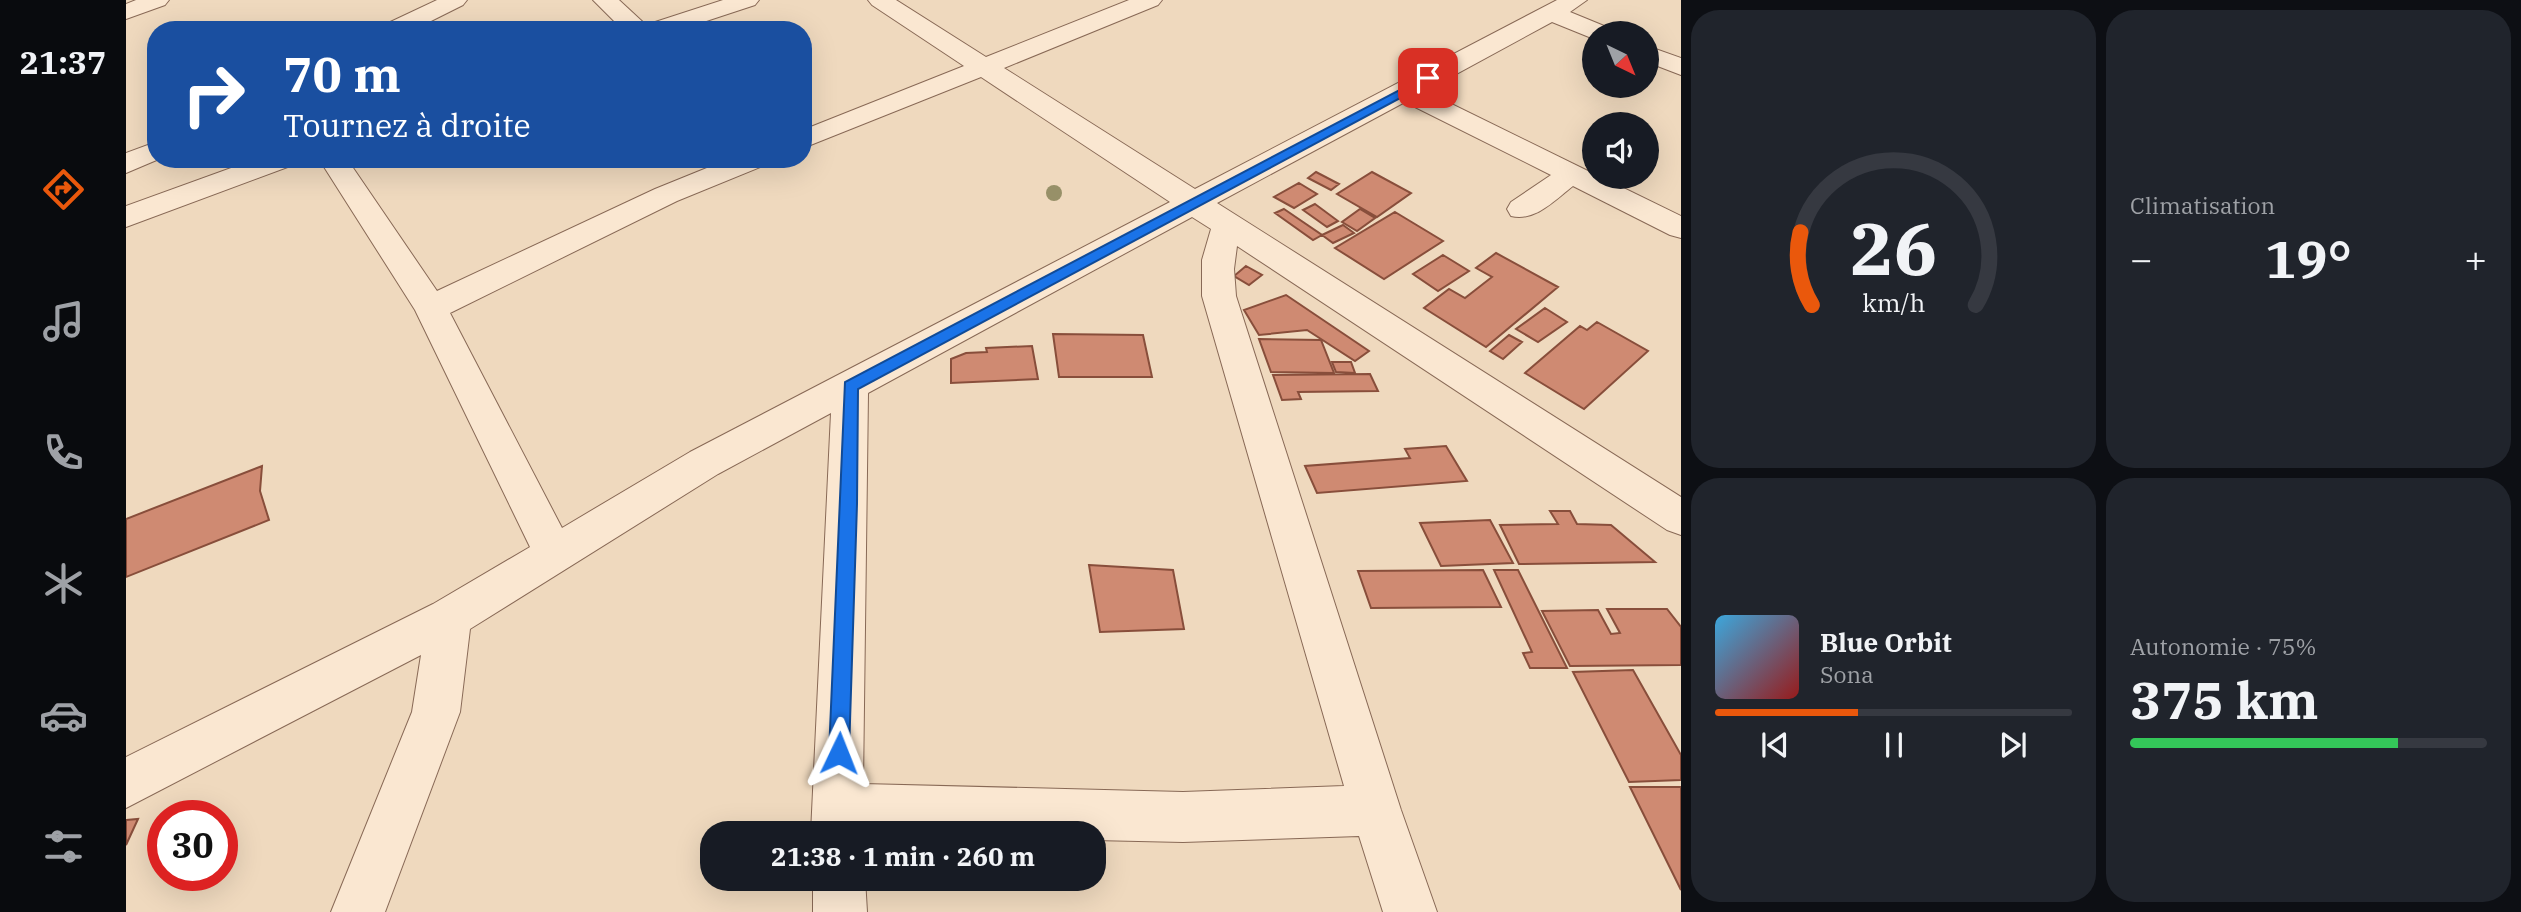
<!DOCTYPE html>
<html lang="fr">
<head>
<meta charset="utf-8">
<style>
	body { margin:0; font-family:"IBM Plex Serif",serif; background:#20242c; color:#f1f3f6; height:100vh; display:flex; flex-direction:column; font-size:26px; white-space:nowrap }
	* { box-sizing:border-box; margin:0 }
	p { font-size:23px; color:#9ea1a6 }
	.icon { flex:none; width:38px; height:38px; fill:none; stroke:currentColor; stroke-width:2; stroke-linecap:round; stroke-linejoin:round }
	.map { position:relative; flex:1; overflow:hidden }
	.side { display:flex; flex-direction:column; gap:10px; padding:10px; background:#0d0f14; width:840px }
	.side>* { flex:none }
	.top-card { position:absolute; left:21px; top:21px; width:665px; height:147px; border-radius:28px; box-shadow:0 7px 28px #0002; background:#1a4fa0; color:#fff; overflow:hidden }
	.needle { width:46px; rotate:137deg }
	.buttons { position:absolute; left:1456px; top:21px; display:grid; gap:14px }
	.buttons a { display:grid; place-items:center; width:77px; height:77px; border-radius:50%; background:#171b24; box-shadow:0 7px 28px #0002; font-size:35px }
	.speed { position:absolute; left:21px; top:800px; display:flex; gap:14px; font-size:35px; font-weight:700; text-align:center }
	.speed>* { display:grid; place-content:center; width:91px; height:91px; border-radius:50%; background:#171b24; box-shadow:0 7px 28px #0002; line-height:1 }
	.speed .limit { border:10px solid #d22; background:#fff; color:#111 }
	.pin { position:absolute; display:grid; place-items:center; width:60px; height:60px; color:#fff; margin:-30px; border-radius:14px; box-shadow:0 4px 10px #0006 }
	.me { position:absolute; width:77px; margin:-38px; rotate:2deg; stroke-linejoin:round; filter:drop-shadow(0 0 5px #0008) }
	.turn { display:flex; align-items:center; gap:24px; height:147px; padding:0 21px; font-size:32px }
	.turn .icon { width:91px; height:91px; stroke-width:2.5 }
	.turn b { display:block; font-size:49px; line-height:60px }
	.big { font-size:52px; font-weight:800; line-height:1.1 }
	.side .card { flex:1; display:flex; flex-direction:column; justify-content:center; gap:10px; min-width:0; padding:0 24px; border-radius:28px; background:#20242c }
	.side .dial { align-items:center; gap:0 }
	.dial svg { height:182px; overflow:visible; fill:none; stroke:#363941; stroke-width:7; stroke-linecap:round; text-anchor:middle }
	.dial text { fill:#f1f3f6; stroke:none }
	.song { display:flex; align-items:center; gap:21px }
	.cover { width:84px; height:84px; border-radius:10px; background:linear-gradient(135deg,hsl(200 70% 55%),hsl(0 70% 35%)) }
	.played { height:7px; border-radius:4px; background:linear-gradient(90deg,#ea580c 40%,#363941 40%) }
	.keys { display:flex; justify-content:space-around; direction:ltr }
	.heat { display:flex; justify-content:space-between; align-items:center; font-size:38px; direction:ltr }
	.charge { height:10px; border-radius:5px; background:linear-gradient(90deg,#34c759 75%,#363941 0) }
	.side .tiles { flex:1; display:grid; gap:10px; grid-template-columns:repeat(2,1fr) }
	.trip { position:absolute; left:574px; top:821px; width:406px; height:70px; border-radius:28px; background:#171b24; box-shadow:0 7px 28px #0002; font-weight:800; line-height:70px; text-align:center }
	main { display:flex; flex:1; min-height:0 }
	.tab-bar { display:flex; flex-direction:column; width:126px; justify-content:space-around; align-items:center; background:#090b0e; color:#9ea1a6 }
	.tab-bar .icon { width:49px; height:49px }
	.tab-bar .selected { color:#ea580c }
	.tab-bar b { font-size:32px; color:#f1f3f6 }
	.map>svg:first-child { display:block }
	.building { fill:#cf8a72; stroke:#884e3b; stroke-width:2 }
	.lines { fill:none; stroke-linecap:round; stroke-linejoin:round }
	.minor-casing { stroke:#886956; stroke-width:2 }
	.minor { fill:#fae7d1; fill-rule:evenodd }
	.tree { fill:#979068 }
	.route { fill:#1a73e8; stroke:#114b97; stroke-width:2 }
</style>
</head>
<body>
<main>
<nav class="tab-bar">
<b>21:37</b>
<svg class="icon selected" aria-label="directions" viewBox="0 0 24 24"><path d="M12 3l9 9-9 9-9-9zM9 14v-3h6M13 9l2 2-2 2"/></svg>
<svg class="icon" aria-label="music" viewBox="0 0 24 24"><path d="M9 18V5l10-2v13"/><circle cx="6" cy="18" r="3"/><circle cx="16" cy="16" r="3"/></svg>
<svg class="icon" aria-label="phone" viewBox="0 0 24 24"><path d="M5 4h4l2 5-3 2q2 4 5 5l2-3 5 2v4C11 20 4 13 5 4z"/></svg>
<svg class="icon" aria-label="climate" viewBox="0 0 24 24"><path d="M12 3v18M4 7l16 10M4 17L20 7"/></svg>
<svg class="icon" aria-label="car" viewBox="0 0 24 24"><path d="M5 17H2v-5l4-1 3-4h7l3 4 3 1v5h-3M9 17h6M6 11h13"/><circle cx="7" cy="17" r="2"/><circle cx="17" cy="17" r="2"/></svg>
<svg class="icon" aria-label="filters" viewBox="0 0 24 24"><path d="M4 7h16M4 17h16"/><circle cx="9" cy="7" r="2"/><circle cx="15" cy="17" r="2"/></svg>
</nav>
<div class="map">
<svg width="1555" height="912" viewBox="0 0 1555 912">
	<rect width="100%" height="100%" fill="#efd9be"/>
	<path class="building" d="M1190 172 1213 184 1205 190 1182 178Z
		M1246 172 1285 193 1251 217 1211 194Z
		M1173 183 1191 194 1168 208 1148 197Z
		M1189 204 1212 221 1201 227 1177 210Z
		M1158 209 1196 235 1187 240 1149 213Z
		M1234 209 1249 218 1231 231 1216 222Z
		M1269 212 1317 241 1258 279 1209 248Z
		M1217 225 1228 233 1207 243 1196 235Z
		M1370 253 1432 287 1360 347 1298 308 1323 289 1339 298 1366 277 1350 268Z
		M1317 255 1343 271 1312 291 1287 274Z
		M1120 266 1136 275 1123 285 1108 276Z
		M1160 295 1243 351 1229 361 1181 330 1133 335 1118 310Z
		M1419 308 1441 322 1412 342 1390 329Z
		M1471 322 1522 351 1458 409 1399 373 1454 326 1461 330Z
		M927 334 1017 335 1026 377H933Z
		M1383 335 1396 342 1377 359 1364 351Z
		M1133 339 1195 340 1208 373 1145 372Z
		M906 346 912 379 825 383V359L840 353 861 352 860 348Z
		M1206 362H1225L1229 373 1210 372Z
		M1244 374 1252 391 1172 392 1175 399 1156 400 1147 375Z
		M1320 446 1341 481 1191 493 1179 466 1284 458 1279 449Z
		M136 466 134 491 143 520 0 577V519Z
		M1424 511H1444L1451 524 1485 525 1529 562 1393 564 1374 525 1432 524Z
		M1364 520 1387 563 1315 566 1294 523Z
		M963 565 1047 570 1058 629 974 632Z
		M1357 570 1375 607 1245 608 1232 571Z
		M1368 570H1392L1441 668H1404L1397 653 1406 652Z
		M1481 609H1541L1555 627V665L1444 666 1416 611 1472 610 1485 634 1494 633Z
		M1507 670 1555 755V780L1503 782 1447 672Z
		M1504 787H1555V890Z
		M12 819 0 845V820Z"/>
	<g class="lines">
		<defs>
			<path id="minor" d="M10 0H43L39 5 0 19V4Z
				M311 0H341L337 5 287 30H255L258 25Z
				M467 0H493L520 25 597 0H633L629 5 553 30H497Z
				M742 0H770L860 57 1003 0H1036L1032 5 878 68 1069 189 1431 0H1461L1444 12 1483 28 1486 33H1468V39L1426 22 1299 91 1468 174V177H1475L1555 216V238L1544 235 1447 186C1429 200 1409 222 1385 216L1381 209 1385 202 1425 175 1279 102 1091 203 1555 497V535L1541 530 1111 246 1108 269 1110 296 1275 810 1311 912H1257L1233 836 1057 842 968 840V833H685L705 413 592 474 344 629 334 712 259 912H205L286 712 295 655 0 808V757L307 604 404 547 289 310 193 159H221L311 291 529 189 603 159H643L639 165 551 201 324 313 436 528 564 452 1044 202 855 77 677 148V130L838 66 746 5ZM1066 217 1085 229 1076 260V296L1218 786 1057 792 737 784 742 393Z
				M1521 46 1555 58V75L1521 62Z
				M30 142V159H33L0 173V153Z
				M130 159H171L167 165 0 227V206Z
				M687 878H739L741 912H687Z"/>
		</defs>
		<use href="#minor" class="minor-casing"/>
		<use href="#minor" class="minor"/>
	</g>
	<circle class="tree" cx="928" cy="193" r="8"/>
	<path class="route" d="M1302 75 1308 78 1306 81 732 389 731 504 723 753 720 760 713 763 706 760 703 753 719 382Z"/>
</svg>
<div class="buttons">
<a><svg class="needle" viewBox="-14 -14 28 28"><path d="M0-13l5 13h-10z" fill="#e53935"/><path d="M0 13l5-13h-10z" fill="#9ea1a6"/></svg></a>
<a><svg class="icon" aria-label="sound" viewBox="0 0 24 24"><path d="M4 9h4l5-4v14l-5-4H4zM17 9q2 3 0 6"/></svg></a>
</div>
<div class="speed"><div class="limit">30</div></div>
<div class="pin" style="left:1302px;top:78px;background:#d93025"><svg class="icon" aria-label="arrive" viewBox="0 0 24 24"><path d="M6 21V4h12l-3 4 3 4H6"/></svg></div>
<svg class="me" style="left:713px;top:753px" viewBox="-20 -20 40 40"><path d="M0-17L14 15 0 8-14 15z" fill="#1a73e8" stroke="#fff" stroke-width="4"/></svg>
<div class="trip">21:38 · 1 min · 260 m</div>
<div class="top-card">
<div class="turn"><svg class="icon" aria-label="right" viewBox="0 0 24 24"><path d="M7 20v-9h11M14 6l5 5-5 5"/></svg><div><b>70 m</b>Tournez à droite</div></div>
</div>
</div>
<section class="side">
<div class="tiles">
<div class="card dial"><svg viewBox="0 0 100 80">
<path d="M14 69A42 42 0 1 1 86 69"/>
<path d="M14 69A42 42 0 0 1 9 37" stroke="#ea580c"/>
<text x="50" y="56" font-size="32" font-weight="700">26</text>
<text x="50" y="72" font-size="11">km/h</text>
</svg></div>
<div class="card"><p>Climatisation</p>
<div class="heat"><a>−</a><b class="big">19°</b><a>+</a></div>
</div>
<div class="card">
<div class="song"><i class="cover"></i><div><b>Blue Orbit</b><p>Sona</p></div></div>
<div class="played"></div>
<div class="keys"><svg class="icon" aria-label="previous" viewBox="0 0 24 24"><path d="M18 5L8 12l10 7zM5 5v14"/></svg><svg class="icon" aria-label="pause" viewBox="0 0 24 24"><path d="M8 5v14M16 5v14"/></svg><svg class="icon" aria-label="next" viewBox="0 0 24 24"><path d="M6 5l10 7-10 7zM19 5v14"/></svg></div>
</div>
<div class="card"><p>Autonomie · 75%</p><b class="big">375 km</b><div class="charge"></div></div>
</div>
</section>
</main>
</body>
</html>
